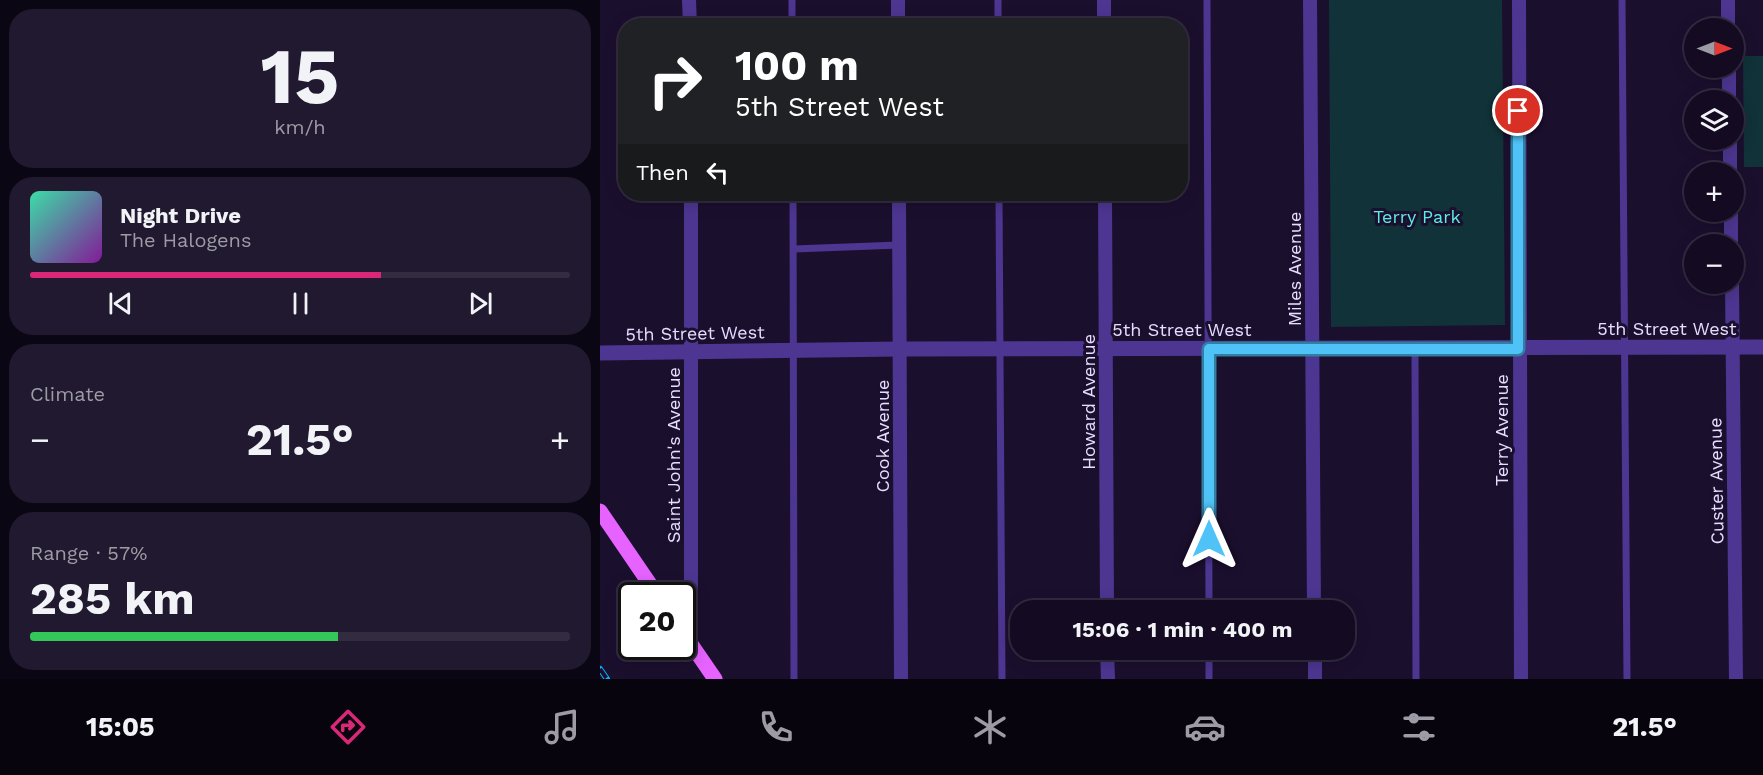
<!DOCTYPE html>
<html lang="en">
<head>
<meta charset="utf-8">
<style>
	body { margin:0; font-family:"Work Sans",sans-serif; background:#21192f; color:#f1f3f6; height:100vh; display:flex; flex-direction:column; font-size:22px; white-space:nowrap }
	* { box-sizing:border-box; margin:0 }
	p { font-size:20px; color:#9d9ba5 }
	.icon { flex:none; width:33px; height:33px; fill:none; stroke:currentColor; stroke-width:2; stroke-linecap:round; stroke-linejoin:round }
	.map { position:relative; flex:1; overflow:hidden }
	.drawer { display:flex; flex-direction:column; gap:9px; padding:9px; background:#0b0613; width:600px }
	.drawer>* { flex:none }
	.top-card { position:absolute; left:18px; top:18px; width:570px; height:183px; border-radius:24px; box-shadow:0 3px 15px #0003,0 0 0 2px #332b40; background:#202124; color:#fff; overflow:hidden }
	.needle { width:39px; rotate:90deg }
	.buttons { position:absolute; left:1084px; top:18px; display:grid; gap:12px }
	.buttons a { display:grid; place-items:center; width:60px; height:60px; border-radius:50%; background:#140b22; box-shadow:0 3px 15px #0003,0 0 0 2px #332b40; font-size:30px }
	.speed { position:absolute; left:18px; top:582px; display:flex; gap:12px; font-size:30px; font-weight:700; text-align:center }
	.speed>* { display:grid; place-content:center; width:78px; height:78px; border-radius:50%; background:#140b22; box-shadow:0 3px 15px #0003,0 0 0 2px #332b40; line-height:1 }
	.speed .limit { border:3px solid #111; border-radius:9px; background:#fff; color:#111 }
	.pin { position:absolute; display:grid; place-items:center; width:51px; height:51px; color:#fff; margin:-26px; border:3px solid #fff; border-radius:50%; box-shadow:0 2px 6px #0007 }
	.me { position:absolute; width:66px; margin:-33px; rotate:0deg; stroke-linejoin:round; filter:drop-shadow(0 0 4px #0008) }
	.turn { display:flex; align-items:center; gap:21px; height:126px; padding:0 18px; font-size:27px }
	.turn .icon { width:78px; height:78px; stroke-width:2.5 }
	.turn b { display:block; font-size:42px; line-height:51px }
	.then { display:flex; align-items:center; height:57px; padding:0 18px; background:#0003; gap:12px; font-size:22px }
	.big { font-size:45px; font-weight:700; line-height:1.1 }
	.drawer .widget { flex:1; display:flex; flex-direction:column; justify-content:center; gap:9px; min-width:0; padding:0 21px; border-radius:24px; background:#21192f }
	.drawer .dial { align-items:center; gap:0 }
	.dial b { font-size:78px; line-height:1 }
	.song { display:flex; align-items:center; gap:18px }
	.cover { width:72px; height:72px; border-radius:9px; background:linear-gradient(135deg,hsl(160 70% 55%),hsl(290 70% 35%)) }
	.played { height:6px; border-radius:3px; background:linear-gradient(90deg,#db2777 65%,#332b40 65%) }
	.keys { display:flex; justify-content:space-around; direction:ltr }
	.heat { display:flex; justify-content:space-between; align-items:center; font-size:33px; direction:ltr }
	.charge { height:9px; border-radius:4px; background:linear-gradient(90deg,#34c759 57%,#332b40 0) }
	.trip { position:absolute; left:410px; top:600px; width:345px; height:60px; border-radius:24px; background:#140b22; box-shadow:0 3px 15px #0003,0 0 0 2px #332b40; font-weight:700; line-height:60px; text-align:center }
	.menu { display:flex; height:96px; justify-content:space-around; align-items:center; background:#08040e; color:#9d9ba5 }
	.menu .icon { width:42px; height:42px }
	.menu .selected { color:#db2777 }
	.menu b { font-size:27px; color:#f1f3f6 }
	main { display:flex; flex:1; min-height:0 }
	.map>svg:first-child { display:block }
	.park { fill:#113239 }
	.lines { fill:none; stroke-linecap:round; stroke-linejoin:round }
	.service { stroke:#4d3691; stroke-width:7 }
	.minor { stroke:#4d3691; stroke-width:14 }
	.tertiary { stroke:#4d3691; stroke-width:15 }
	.primary { stroke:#e663ff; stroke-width:15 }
	.rail-casing { stroke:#08b2ff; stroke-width:6 }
	.rail { stroke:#1b0f2e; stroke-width:4; stroke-dasharray:11; stroke-linecap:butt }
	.route-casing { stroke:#337fa1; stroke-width:15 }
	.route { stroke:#4fc3f7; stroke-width:10 }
	.labels { text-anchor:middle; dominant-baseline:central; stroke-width:6; stroke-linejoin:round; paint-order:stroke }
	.park-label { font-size:18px; fill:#5cece6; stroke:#1b0f2e }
	.street-label { font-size:18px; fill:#e8dcff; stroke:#1b0f2e }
</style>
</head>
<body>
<main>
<section class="drawer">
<div class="widget dial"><b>15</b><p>km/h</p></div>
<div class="widget">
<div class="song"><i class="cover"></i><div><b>Night Drive</b><p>The Halogens</p></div></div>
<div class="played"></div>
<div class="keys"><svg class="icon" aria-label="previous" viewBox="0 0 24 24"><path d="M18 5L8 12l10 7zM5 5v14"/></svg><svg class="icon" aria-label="pause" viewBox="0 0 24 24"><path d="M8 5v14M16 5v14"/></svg><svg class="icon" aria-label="next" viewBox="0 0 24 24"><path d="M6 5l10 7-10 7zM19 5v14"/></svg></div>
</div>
<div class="widget"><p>Climate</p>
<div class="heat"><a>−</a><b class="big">21.5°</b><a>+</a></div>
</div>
<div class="widget"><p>Range · 57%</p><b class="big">285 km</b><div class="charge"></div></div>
</section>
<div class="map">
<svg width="1163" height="679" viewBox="0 0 1163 679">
	<rect width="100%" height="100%" fill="#1b0f2e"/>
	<path class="park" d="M729 0H902L905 325 731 327Z
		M1143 56H1163V167H1144Z"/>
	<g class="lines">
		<path class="service" d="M192 0V26
			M398 0V26
			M607 0 609 610
			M1022 0 1027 679
			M193 194 194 679
			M399 194 402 679
			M194 249 299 245
			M815 350 816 679
			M609 679V650"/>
		<path class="minor" d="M89 0 90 26
			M298 0V26
			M504 0V26
			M710 0 714 610
			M919 0 921 679
			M1128 0V28
			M1129 68V100
			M1130 140V172
			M91 194V644
			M299 194 301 679
			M505 194 507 610
			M1131 212V244
			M1132 284 1136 679
			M507 650 508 679
			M715 650V679"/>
		<path class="tertiary" d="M0 353 300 349 1163 347"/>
		<path class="primary" d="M0 511 58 596
			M82 631 115 679"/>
		<defs>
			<path id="rail" d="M0 669 7 679"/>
		</defs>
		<use href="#rail" class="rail-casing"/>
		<use href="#rail" class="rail"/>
	</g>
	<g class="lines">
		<defs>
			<path id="route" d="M609 539V349H918V111"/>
		</defs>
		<use href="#route" class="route-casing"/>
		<use href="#route" class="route"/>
	</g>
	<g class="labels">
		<g class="park-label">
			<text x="817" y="216">Terry Park</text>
		</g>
		<g class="street-label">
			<text transform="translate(694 269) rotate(-90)">Miles Avenue</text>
			<text x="1067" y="328">5th Street West</text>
			<text x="582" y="329">5th Street West</text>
			<text transform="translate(95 333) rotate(-1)">5th Street West</text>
			<text transform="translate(488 402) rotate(-90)">Howard Avenue</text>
			<text transform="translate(901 430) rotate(-90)">Terry Avenue</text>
			<text transform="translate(282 436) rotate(-90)">Cook Avenue</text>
			<text transform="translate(73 455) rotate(-90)">Saint John's Avenue</text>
			<text transform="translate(1116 481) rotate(-91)">Custer Avenue</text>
		</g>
	</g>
</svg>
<div class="buttons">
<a><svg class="needle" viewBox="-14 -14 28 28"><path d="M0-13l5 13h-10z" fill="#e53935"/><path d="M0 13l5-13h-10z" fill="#9d9ba5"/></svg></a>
<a><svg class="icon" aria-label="layers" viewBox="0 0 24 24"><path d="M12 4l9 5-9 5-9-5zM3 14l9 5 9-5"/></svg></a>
<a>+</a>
<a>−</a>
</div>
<div class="speed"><div class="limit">20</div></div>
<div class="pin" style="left:918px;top:111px;background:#d93025"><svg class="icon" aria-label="arrive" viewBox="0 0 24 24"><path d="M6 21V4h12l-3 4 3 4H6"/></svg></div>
<svg class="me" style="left:609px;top:539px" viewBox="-20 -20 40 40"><path d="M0-17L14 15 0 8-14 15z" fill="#4fc3f7" stroke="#fff" stroke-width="4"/></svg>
<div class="trip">15:06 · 1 min · 400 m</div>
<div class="top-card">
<div class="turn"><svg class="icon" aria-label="right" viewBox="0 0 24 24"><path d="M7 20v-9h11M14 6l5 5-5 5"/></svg><div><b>100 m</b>5th Street West</div></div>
<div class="then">Then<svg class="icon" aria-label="left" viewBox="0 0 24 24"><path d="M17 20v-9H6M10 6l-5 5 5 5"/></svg></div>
</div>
</div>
</main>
<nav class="menu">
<b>15:05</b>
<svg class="icon selected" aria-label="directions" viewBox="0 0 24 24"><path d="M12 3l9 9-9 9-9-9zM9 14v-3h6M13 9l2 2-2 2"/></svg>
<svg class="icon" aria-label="music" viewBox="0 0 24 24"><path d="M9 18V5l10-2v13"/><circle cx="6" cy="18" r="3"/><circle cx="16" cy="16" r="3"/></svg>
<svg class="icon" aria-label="phone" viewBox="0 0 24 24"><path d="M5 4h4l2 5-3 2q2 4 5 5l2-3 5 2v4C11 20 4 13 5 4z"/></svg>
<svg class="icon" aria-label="climate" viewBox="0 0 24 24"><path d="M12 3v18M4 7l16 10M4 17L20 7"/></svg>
<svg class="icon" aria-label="car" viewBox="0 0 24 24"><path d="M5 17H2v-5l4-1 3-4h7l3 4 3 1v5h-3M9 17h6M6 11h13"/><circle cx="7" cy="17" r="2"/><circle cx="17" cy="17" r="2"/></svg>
<svg class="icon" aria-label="filters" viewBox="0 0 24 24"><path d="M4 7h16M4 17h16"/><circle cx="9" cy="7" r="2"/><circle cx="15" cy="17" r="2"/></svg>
<b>21.5°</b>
</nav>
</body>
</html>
